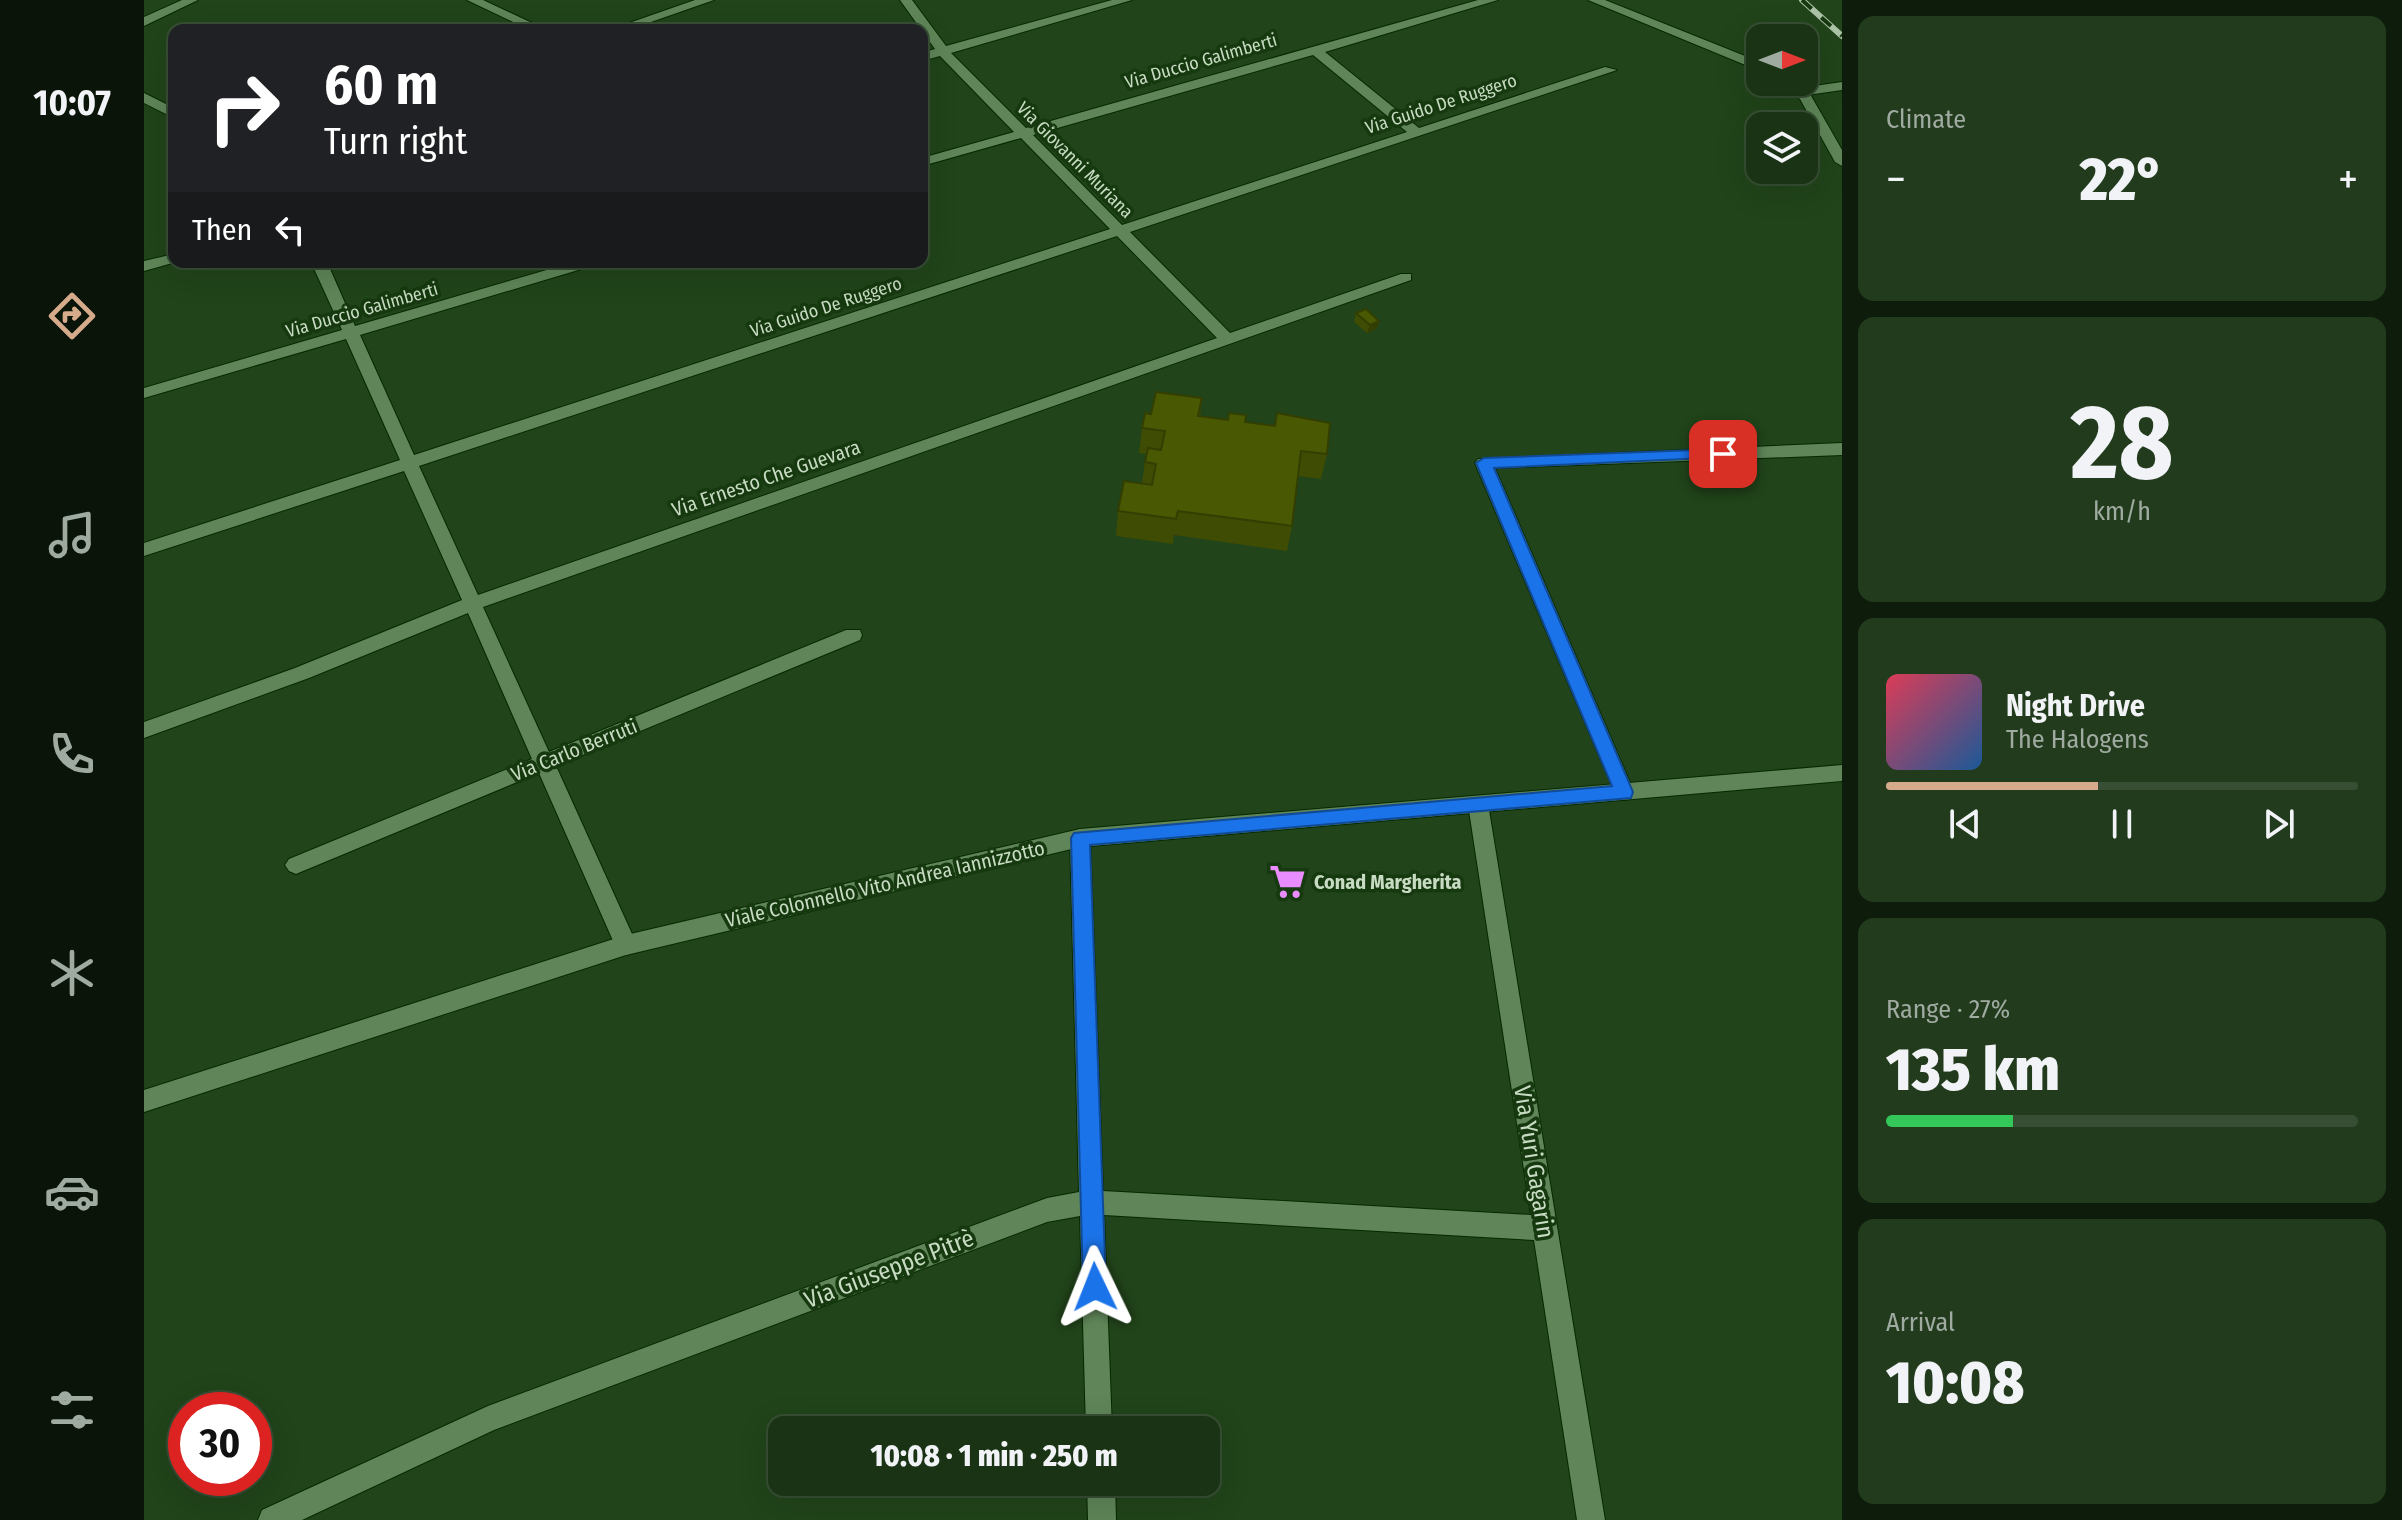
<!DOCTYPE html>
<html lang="en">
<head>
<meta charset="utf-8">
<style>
	body { margin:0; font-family:"Fira Sans Condensed",sans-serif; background:#223b1d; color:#f1f3f6; height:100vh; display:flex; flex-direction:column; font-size:30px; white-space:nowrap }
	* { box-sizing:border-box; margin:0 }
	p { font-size:26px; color:#9faaa0 }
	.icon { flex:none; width:44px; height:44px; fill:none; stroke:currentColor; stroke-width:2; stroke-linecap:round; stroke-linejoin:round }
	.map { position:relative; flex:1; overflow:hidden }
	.side { display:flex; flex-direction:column; gap:16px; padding:16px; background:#0e1c0b; width:560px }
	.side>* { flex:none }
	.guide { position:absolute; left:24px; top:24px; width:760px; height:244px; border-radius:16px; box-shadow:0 8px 32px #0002,0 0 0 2px #374e34; background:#202124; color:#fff; overflow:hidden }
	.needle { width:52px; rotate:90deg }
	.fabs { position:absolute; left:1602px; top:24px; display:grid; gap:16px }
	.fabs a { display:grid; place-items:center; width:72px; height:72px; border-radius:16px; background:#193314; box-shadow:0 8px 32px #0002,0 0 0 2px #374e34; font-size:40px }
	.speed { position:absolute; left:24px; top:1392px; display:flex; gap:16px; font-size:40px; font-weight:700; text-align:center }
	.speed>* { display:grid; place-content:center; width:104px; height:104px; border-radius:50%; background:#193314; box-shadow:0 8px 32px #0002,0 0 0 2px #374e34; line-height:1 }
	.speed .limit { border:12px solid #d22; background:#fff; color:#111 }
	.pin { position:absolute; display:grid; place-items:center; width:68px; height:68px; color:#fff; margin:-34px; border-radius:16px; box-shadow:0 4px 12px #0006 }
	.me { position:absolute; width:88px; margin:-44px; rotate:358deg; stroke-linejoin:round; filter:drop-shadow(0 0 6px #0008) }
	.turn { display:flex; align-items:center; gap:28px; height:168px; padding:0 24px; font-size:36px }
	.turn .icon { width:104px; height:104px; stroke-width:2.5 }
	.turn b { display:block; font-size:56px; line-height:68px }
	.then { display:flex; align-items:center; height:76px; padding:0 24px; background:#0003; gap:16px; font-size:30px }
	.big { font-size:60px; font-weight:800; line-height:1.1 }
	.side .widget { flex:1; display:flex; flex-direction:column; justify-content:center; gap:12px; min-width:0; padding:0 28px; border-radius:16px; background:#223b1d }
	.side .dial { align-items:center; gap:0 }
	.dial b { font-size:104px; line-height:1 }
	.song { display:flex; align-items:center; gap:24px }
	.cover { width:96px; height:96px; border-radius:12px; background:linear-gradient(135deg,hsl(350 70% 55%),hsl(210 70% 35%)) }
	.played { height:8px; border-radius:4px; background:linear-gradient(90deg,#d6ab8b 45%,#374e34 45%) }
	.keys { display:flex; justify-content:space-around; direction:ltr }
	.heat { display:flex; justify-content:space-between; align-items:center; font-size:44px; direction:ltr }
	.charge { height:12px; border-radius:6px; background:linear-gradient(90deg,#34c759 27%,#374e34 0) }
	.trip { position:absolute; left:624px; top:1416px; width:452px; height:80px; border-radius:16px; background:#193314; box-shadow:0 8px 32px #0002,0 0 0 2px #374e34; font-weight:800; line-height:80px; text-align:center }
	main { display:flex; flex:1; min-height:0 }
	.menu { display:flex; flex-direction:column; width:144px; justify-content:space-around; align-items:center; background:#0a1408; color:#9faaa0 }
	.menu .icon { width:56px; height:56px }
	.menu .active { color:#d6ab8b }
	.menu b { font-size:36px; color:#f1f3f6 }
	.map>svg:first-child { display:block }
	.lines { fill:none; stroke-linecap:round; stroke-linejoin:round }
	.minor-casing { stroke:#062900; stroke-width:2 }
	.tertiary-casing { stroke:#062900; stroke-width:2 }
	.minor { fill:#5f8558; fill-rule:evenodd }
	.tertiary { fill:#5f8558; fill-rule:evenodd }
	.rail-casing { stroke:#acc2a7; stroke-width:6 }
	.rail { stroke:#16390f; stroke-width:4; stroke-dasharray:13; stroke-linecap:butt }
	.wall { fill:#3f4c03 }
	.shaded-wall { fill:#333e02 }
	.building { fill:#495803; stroke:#333e02; stroke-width:2 }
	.route { fill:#1a73e8; stroke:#114b97; stroke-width:2 }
	.labels { text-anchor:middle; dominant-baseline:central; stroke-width:7; stroke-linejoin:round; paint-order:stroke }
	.far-street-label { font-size:18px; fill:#c7dbc2; stroke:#16390f }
	.street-label { font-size:20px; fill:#c7dbc2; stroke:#16390f }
	.poi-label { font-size:20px; font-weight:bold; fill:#c7dbc2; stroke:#16390f; text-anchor:start }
	.near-street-label { font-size:24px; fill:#c7dbc2; stroke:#16390f }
</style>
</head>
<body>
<main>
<nav class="menu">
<b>10:07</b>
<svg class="icon active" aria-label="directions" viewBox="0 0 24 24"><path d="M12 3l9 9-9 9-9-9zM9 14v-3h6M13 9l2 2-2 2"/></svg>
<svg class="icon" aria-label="music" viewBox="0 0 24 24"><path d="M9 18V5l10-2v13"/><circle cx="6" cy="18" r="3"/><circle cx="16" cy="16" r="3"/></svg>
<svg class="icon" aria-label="phone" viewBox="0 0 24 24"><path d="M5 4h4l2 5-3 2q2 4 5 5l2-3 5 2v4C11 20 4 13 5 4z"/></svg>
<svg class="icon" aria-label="climate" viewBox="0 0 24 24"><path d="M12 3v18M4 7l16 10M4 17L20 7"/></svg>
<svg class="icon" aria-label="car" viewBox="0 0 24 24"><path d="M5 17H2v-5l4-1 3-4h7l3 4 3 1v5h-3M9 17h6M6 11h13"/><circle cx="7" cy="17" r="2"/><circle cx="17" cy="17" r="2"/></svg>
<svg class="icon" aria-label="filters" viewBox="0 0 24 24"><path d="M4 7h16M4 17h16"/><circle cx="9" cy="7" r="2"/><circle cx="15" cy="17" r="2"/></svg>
</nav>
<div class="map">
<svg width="1698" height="1520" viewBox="0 0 1698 1520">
	<rect width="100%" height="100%" fill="#21441a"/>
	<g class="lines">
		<defs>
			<path id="minor" d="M38 0H54L0 26V17Z
				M323 0H339L403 30H386Z
				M551 0H570L484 30H465Z
				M756 0H768L802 46 968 0H988L807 53 882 128 1334 0H1354L1181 52 1275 128 1461 67 1473 70 986 232 1086 333 1257 274H1267V280L339 607 405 752 702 630H716L718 635 716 640 412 766 493 945 490 952 482 955 474 952 395 773 159 871 152 874 145 871 141 865 145 859 388 759 324 613 165 678 0 738V722L151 668 318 600 260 471 0 556V543L256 460 202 339 0 398V388L198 330 167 262H183L211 326 430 262H454L451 265 216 335 270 455 966 229 877 138 778 166V158L870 132 796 56 778 61V53L791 49ZM1169 55 1263 132 978 225 889 135ZM973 236 1073 338 334 595 275 466Z
				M1698 82V90L1656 96 1649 92 1656 88Z
				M0 93 30 108V118L0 103Z
				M30 254 32 262 0 271V261Z
				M1698 443V455L1351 468 1490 792 1487 798 1480 800 1473 798 1331 463 1334 459Z
				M1334 796 1341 798 1344 804 1461 1520H1433L1390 1240 960 1215 968 1430H942L936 1216 903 1222 350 1430 158 1520H114L118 1510 344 1406 903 1198 935 1192 926 838 929 832 936 829 943 832 946 838 959 1191 1387 1215 1324 804 1327 798Z
				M943 1482H971L972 1520H944Z"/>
			<path id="tertiary" d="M1444 0H1461L1616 62V71Z
				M1635 82H1650L1666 94 1698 150V166L1691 162 1656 99Z
				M1698 765V781L936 847 482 955 0 1112V1090L482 935 936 829Z"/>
		</defs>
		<use href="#minor" class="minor-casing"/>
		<use href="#tertiary" class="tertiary-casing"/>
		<use href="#minor" class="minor"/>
		<use href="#tertiary" class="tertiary"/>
		<defs>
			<path id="rail" d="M1658 0 1698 36"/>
		</defs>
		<use href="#rail" class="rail-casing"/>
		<use href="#rail" class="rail"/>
	</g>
	<path class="wall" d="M1212 313 1233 329 1223 333 1210 322Z
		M1058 398 1056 416 1101 422 1183 454 1177 479 1154 476 1148 526 1143 551 1030 535 1029 544 972 536 974 511 998 483 1002 454 995 453 998 428 1007 414Z"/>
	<path class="shaded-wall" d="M1235 321 1233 329 1223 333 1226 325Z"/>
	<path class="building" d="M1222 309 1235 321 1226 325 1212 313Z
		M1012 392 1058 398 1054 416 1084 420 1085 413 1102 415 1101 422 1131 426 1133 413 1186 423 1183 454 1157 451 1148 526 1034 511 1032 519 974 511 980 481 1008 485 1012 464 1001 462 1004 448 1017 450 1021 431 998 428 1001 413 1007 414Z"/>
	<path class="route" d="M1579 449 1584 450V457L1350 468 1489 792 1487 798 946 845 962 1287 959 1296 951 1299 943 1296 939 1287 927 838 930 833 1468 786 1332 463 1340 458Z"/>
	<defs>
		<symbol id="supermarket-bare" viewBox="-9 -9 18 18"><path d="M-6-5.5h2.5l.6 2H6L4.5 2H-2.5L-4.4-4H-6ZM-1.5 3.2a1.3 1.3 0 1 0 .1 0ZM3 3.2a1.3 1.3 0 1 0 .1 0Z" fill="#e98dfe" stroke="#16390f" stroke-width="2.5" paint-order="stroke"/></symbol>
	</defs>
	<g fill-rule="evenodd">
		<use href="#supermarket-bare" x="1118" y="856" width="51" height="51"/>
	</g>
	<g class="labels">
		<g class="far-street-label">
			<text transform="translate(1057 61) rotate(-16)">Via Duccio Galimberti</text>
			<text transform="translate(1297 104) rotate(-18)">Via Guido De Ruggero</text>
			<text transform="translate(931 160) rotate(45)">Via Giovanni Muriana</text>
			<text transform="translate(682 307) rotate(-18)">Via Guido De Ruggero</text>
			<text transform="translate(218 310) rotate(-16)">Via Duccio Galimberti</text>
		</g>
		<g class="street-label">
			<text transform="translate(622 478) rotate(-19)">Via Ernesto Che Guevara</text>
			<text transform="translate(430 750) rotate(-22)">Via Carlo Berruti</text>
			<text transform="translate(741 884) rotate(-13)">Viale Colonnello Vito Andrea Iannizzotto</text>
		</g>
		<g class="poi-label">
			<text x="1170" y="882">Conad Margherita</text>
		</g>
		<g class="near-street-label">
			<text transform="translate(1390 1162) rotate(81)">Via Yuri Gagarin</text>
			<text transform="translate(745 1269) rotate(-21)">Via Giuseppe Pitrè</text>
		</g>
	</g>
</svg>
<div class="fabs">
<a><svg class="needle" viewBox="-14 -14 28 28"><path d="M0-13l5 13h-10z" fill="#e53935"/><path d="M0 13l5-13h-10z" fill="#9faaa0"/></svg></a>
<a><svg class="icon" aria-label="layers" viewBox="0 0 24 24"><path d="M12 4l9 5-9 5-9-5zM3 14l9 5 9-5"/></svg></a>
</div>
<div class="speed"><div class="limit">30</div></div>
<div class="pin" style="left:1579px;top:454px;background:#d93025"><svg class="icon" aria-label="arrive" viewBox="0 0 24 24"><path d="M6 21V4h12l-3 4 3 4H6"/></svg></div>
<svg class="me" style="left:951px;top:1287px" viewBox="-20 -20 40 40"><path d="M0-17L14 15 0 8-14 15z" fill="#1a73e8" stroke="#fff" stroke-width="4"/></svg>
<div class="trip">10:08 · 1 min · 250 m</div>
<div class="guide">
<div class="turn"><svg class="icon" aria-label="right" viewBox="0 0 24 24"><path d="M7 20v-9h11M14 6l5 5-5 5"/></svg><div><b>60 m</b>Turn right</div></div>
<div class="then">Then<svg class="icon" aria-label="left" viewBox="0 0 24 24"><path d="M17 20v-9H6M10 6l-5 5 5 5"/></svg></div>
</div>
</div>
<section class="side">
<div class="widget"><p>Climate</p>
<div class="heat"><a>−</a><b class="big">22°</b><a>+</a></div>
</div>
<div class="widget dial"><b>28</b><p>km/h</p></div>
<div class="widget">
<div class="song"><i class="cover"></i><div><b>Night Drive</b><p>The Halogens</p></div></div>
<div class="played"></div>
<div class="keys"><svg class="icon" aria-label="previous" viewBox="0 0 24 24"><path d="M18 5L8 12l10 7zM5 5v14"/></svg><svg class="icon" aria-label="pause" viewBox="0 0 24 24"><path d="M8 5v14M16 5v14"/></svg><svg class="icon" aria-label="next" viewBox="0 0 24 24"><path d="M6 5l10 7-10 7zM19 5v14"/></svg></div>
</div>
<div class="widget"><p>Range · 27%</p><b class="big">135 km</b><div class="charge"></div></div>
<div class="widget"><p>Arrival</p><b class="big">10:08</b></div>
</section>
</main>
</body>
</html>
